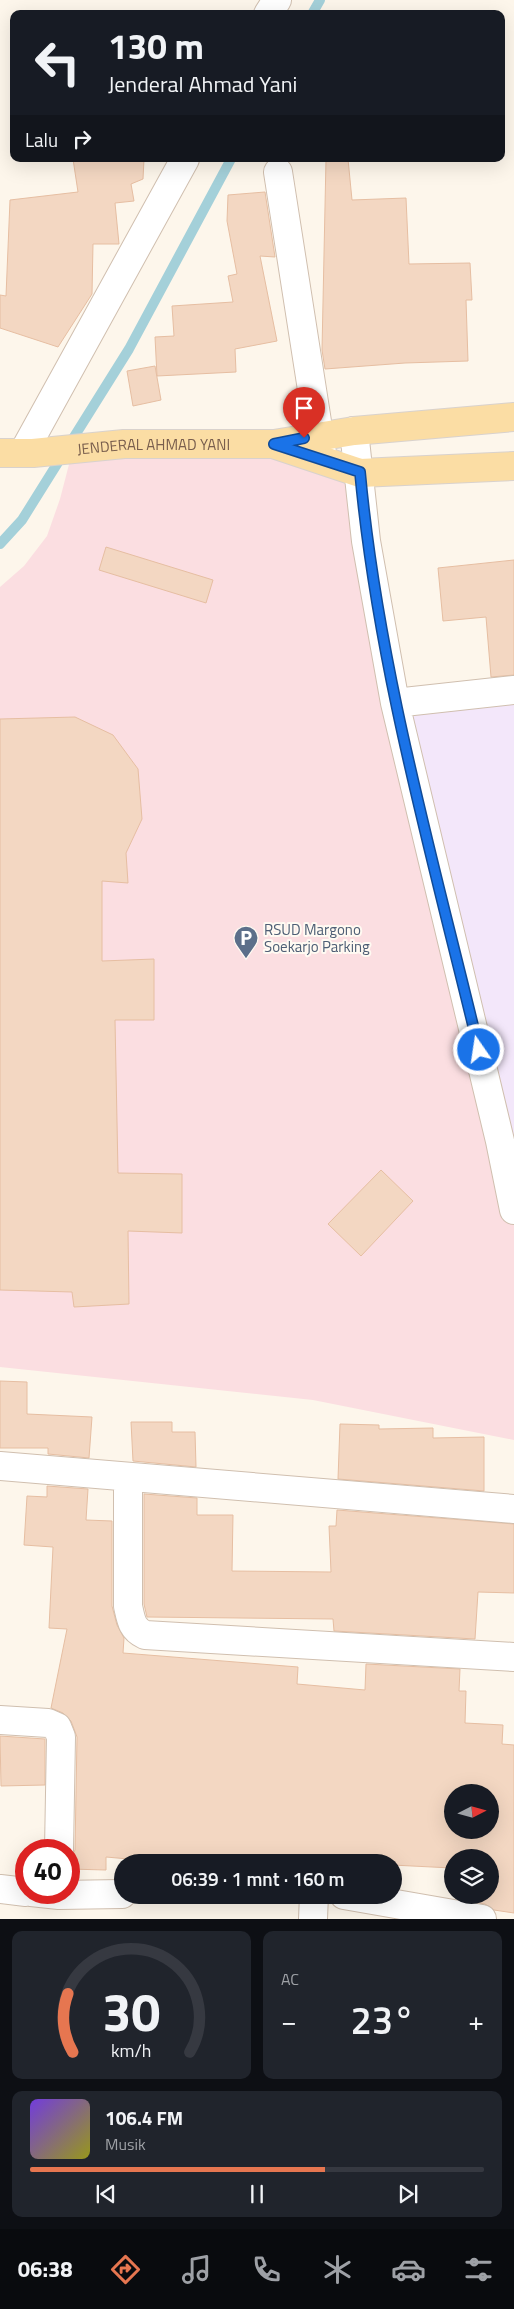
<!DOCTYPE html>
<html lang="id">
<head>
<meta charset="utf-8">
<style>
	body { margin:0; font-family:"Titillium Web",sans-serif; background:#20242c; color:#f1f3f6; height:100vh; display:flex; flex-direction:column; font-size:19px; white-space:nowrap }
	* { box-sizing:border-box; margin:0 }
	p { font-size:16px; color:#9ea1a6 }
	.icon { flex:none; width:28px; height:28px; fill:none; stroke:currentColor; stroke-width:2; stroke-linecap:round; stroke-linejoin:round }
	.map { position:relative; height:1919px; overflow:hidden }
	.details { display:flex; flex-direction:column; gap:12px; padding:12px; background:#0d0f14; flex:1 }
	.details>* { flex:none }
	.guide { position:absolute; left:10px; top:10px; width:495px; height:152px; border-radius:10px; box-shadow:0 5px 20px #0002; background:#171b24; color:#f1f3f6; overflow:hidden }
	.needle { width:32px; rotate:84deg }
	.controls { position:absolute; left:444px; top:1784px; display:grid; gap:10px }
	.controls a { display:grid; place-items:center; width:55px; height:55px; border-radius:50%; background:#171b24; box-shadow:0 5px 20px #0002; font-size:25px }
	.speed { position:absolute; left:15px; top:1839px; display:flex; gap:10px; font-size:25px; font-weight:700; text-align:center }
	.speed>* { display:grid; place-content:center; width:65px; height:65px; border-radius:50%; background:#171b24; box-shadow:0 5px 20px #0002; line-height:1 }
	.speed .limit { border:8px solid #d22; background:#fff; color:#111 }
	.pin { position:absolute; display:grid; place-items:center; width:42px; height:42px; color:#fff; margin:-51px -21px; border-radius:50% 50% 50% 0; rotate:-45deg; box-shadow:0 0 5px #0007 }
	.pin .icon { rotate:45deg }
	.me { position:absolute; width:55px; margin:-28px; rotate:347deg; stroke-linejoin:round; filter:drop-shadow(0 0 4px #0008) }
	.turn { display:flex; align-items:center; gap:18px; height:105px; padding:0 15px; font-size:22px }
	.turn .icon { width:65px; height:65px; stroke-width:2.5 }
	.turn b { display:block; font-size:35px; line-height:42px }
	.then { display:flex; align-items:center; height:48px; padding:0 15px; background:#0003; gap:10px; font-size:19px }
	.big { font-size:38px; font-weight:600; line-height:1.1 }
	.details .widget { flex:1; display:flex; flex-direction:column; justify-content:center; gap:8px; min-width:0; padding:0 18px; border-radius:10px; background:#20242c }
	.details .dial { align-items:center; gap:0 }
	.dial svg { height:130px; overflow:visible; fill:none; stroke:#363941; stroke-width:7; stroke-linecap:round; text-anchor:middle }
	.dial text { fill:#f1f3f6; stroke:none }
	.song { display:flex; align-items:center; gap:15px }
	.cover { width:60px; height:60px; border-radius:8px; background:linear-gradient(135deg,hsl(260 70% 55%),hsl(60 70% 35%)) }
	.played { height:5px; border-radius:2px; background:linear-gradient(90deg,#e67650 65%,#363941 65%) }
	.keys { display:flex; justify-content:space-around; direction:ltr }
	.heat { display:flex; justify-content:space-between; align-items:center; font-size:28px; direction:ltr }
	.details .tiles { flex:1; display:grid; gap:12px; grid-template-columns:1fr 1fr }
	.widget:last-child { grid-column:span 2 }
	.trip { position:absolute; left:114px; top:1854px; width:288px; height:50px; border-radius:25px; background:#171b24; box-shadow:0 5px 20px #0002; font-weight:600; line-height:50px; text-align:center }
	.dock { display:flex; height:80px; justify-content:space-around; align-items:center; background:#090b0e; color:#9ea1a6 }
	.dock .icon { width:35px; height:35px }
	.dock .current { color:#e67650 }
	.dock b { font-size:22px; color:#f1f3f6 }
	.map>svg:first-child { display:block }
	.education { fill:#f3e7fa }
	.medical { fill:#fbdee1 }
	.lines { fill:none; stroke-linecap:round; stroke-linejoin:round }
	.stream { stroke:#a4d0d9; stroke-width:10 }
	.building { fill:#f3d7c2; stroke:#e6bea2; fill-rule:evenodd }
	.minor-casing { stroke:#d0bfaf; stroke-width:30 }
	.major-casing { stroke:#d9d2cd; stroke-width:30 }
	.minor { stroke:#fff; stroke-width:28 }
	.major { stroke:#fbdda4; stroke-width:28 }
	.route-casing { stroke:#114b97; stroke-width:12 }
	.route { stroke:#1a73e8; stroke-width:9 }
	.labels { text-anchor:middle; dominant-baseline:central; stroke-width:4; stroke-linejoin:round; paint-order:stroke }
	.street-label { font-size:15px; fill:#795e4d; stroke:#fffaf2 }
	.service-label { font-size:15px; fill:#4e5e75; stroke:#fffaf2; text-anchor:start }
</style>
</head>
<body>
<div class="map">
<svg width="514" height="1919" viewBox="0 0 514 1919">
	<rect width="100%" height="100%" fill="#fdf6eb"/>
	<path class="education" d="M514 696V1182L395 703Z"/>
	<path class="medical" d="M238 443 349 476 514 1210V1440L313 1400 0 1367V587L24 566 47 536 60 499 73 449Z"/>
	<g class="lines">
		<path class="stream" d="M312 14 320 0
			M0 544 22 520 129 349 231 159"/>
	</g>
	<path class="building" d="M73 159H144L143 179 131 184 134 201 115 203 119 244H93L92 294 58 347 0 328V295L6 296 10 200 78 192Z
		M326 159H348L352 200 406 198 409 264 470 263 472 300H466L468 361 405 363 325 369 322 350Z
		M265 192 275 257 260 256 277 341 235 349 236 372 157 376 155 337 174 336 172 306 233 302 228 276 237 274 227 221 228 195Z
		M155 366 161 400 133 406 127 371Z
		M106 547 213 580 206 603 99 570Z
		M514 560V675L491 677 486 617 443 621 438 568Z
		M75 717 113 735 138 769 142 819 126 853 128 883 102 881V961L154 959V1020H115L118 1173 182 1174V1233L128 1231 129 1304 74 1307 72 1292 0 1290V719Z
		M381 1170 413 1201 361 1256 328 1224Z
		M0 1381 27 1382V1414L92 1417 89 1458 48 1454V1448H0Z
		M131 1422H172V1432H195L196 1467 133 1461Z
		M340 1424 379 1425V1429L433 1428V1438L484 1437V1491L338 1479Z
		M47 1486 88 1489 86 1520 112 1521V1606L117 1625 124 1638 123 1653 298 1667 297 1684 365 1690 366 1664 460 1669 459 1691H466L465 1723 503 1725 502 1744 514 1745V1913L494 1910 485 1904 473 1902V1895H490V1858H452V1868L392 1865V1862H287L219 1860V1862H162L106 1857V1870L69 1869V1862L75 1850 77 1737 71 1721 63 1713 51 1708 67 1629 49 1628 53 1547 24 1545 27 1496 47 1497ZM452 1792H490V1830H452Z
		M144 1494 197 1498V1515H233L232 1571 331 1572 329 1526H336L337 1510 514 1524V1593L478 1592 475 1639 334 1631 333 1619 147 1617 144 1604Z
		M0 1736 45 1739V1785L1 1786Z"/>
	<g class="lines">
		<defs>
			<path id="minor" d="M268 14 277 0
				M278 172 323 460
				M354 431 366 541 395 703 500 1141 514 1210
				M23 453 185 159
				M395 703 514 690
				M0 1466 514 1509
				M128 1478V1606C131 1620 132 1629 145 1635L514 1657
				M0 1720 48 1723 57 1727 61 1737 59 1850
				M0 1889 26 1892
				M31 1892 59 1895 122 1894
				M344 1895 482 1919
				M313 1919 314 1895"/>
			<g id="major">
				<path d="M276 445 360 473 514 466"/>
				<path id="s1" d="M0 453H33L124 444H274L354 431 514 417"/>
			</g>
		</defs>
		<use href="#minor" class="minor-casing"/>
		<use href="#major" class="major-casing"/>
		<use href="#minor" class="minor"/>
		<use href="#major" class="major"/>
	</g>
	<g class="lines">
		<defs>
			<path id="route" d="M304 438 274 444 360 472C378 668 433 859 479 1050"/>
		</defs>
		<use href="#route" class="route-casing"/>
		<use href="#route" class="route"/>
	</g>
	<defs>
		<symbol id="parking-pin" viewBox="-11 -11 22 30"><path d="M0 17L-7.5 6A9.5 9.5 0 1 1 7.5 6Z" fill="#5c6f8a" stroke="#fffaf2"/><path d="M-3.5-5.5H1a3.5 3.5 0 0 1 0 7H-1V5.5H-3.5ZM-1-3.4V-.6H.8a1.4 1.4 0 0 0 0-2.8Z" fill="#fff"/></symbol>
	</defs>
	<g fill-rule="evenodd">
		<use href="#parking-pin" x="232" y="924" width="28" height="38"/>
	</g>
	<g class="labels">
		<g class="street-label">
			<text stroke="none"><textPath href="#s1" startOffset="154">JENDERAL AHMAD YANI</textPath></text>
		</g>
		<g class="service-label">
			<text x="264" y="929">RSUD Margono<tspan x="264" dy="17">Soekarjo Parking</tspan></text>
		</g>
	</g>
</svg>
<div class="controls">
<a><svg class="needle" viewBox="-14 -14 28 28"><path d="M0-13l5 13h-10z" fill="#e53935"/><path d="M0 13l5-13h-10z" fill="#9ea1a6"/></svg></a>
<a><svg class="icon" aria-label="layers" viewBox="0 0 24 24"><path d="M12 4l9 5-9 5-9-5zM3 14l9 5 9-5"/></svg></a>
</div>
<div class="speed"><div class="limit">40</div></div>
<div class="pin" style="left:304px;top:438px;background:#d93025"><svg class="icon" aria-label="arrive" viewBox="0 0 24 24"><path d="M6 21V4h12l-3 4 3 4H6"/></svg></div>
<svg class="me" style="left:479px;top:1050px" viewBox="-20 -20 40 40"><circle r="17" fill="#1a73e8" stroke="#fff" stroke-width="3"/><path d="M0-11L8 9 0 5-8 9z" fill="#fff"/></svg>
<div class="trip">06:39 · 1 mnt · 160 m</div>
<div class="guide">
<div class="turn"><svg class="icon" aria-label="left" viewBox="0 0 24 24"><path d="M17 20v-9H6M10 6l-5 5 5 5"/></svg><div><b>130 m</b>Jenderal Ahmad Yani</div></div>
<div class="then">Lalu<svg class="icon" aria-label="right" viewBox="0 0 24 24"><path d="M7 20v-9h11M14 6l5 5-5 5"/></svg></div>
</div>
</div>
<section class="details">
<div class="tiles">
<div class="widget dial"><svg viewBox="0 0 100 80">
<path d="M14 69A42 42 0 1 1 86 69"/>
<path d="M14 69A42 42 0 0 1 11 33" stroke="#e67650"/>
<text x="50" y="56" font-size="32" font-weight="700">30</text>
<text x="50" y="72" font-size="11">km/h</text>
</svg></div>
<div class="widget"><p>AC</p>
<div class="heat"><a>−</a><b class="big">23°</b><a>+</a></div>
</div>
<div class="widget">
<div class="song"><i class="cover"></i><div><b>106.4 FM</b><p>Musik</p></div></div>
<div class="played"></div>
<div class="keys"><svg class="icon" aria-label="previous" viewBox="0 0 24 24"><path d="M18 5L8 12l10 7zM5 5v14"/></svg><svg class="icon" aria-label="pause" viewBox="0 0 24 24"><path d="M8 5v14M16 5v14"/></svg><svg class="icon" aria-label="next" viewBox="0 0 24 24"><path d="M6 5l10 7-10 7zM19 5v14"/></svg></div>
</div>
</div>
</section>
<nav class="dock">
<b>06:38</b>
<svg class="icon current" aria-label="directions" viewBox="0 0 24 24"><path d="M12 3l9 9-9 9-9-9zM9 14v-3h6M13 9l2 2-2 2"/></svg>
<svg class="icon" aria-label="music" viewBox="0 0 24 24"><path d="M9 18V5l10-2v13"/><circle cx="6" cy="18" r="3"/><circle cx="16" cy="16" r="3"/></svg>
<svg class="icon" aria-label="phone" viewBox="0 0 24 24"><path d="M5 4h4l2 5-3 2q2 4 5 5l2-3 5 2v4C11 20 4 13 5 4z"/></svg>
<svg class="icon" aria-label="climate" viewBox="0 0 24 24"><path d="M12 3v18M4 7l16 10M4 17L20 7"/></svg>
<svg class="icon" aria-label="car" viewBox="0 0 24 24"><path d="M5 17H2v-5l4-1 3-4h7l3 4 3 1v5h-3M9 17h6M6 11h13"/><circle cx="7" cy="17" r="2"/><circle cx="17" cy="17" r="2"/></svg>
<svg class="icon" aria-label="filters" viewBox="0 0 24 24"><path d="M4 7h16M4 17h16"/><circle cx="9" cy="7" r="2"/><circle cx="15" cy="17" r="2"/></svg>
</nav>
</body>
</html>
